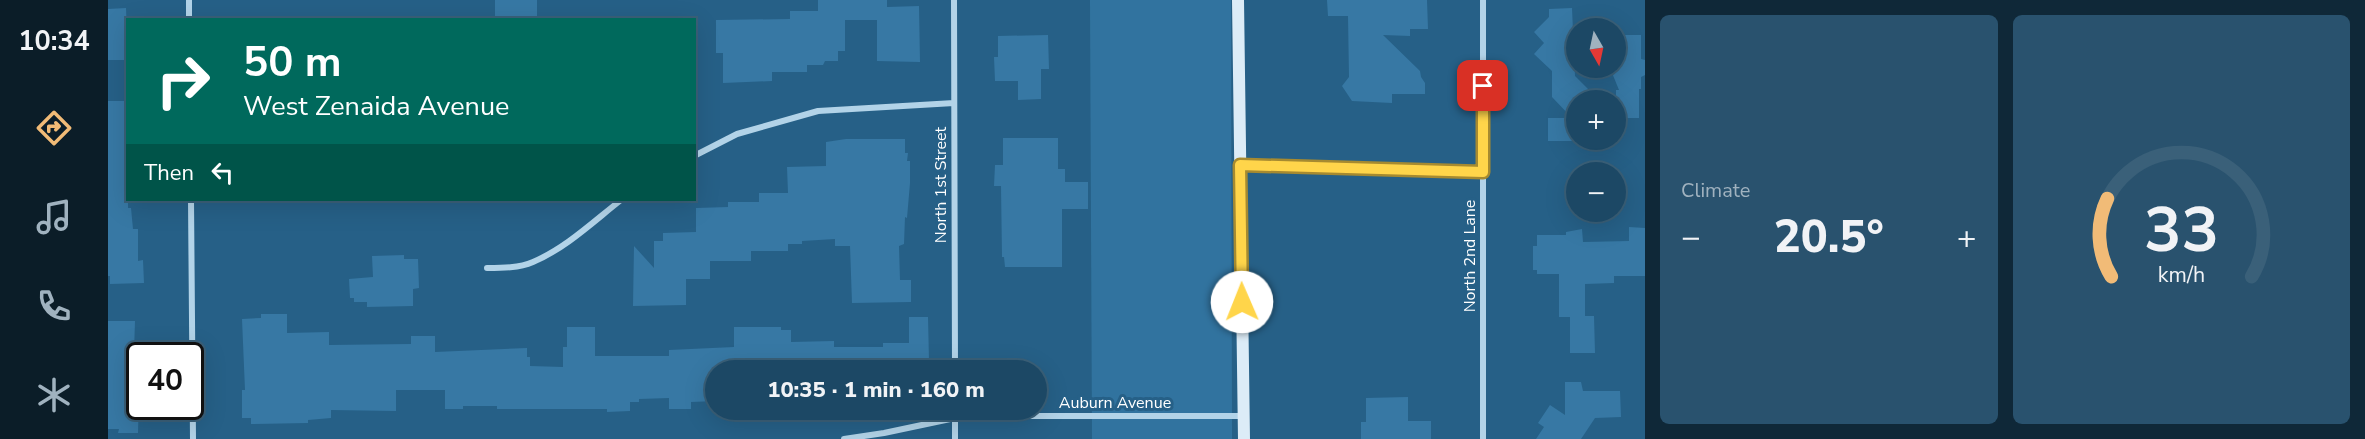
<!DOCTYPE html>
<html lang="en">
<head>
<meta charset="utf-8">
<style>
	body { margin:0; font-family:"Nunito Sans",sans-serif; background:#29526e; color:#f1f3f6; height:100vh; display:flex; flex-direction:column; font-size:22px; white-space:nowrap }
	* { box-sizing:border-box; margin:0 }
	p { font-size:20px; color:#a0b2bf }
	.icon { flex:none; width:33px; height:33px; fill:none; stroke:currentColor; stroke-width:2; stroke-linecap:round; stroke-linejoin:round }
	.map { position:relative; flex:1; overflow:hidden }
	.details { display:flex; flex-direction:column; gap:15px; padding:15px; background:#0f2838; width:720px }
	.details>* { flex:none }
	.guide { position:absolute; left:18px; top:18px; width:570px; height:183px; border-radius:0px; box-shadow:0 6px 24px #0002,0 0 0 2px #3a6079; background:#00695c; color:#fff; overflow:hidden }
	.needle { width:39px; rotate:171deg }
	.buttons { position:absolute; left:1458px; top:18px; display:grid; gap:12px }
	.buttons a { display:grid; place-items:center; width:60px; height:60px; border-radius:50%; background:#1c4865; box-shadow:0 6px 24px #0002,0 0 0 2px #3a6079; font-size:30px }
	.speed { position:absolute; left:18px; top:342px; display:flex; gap:12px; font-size:30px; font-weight:700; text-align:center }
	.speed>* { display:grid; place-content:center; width:78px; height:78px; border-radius:50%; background:#1c4865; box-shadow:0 6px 24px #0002,0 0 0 2px #3a6079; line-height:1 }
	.speed .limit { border:3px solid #111; border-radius:9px; background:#fff; color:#111 }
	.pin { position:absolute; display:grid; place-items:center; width:51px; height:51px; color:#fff; margin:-26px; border-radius:12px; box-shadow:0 3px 9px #0006 }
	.me { position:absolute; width:66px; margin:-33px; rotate:359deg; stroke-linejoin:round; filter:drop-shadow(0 0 4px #0008) }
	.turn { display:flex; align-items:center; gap:21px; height:126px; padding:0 18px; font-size:27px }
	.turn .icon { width:78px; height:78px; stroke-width:2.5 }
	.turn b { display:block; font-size:42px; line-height:51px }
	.then { display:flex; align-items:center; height:57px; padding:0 18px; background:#0003; gap:12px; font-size:22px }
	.big { font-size:45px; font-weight:800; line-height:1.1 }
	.details .card { flex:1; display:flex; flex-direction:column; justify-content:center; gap:9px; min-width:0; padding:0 21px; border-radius:9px; background:#29526e }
	.details .dial { align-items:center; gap:0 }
	.dial svg { height:156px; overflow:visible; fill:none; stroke:#3a6079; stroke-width:7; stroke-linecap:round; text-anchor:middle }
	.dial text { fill:#f1f3f6; stroke:none }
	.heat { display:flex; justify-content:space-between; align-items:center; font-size:33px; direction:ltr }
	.details .tiles { flex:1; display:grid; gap:15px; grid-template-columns:repeat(2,1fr) }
	.trip { position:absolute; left:597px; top:360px; width:342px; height:60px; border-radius:30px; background:#1c4865; box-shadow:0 6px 24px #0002,0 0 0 2px #3a6079; font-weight:800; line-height:60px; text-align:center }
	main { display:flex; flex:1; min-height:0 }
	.menu { display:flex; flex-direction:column; width:108px; justify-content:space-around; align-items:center; background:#0b1d28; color:#a0b2bf }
	.menu .icon { width:42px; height:42px }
	.menu .selected { color:#f1bb77 }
	.menu b { font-size:27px; color:#f1f3f6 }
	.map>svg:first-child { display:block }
	.green { fill:#31739f }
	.building { fill:#3778a4 }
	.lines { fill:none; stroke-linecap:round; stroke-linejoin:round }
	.street { stroke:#b2d3e8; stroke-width:6 }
	.secondary { stroke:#dcecf7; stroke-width:12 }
	.route-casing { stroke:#a68a30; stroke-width:15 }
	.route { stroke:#ffd54a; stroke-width:10 }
	.labels { text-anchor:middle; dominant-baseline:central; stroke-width:6; stroke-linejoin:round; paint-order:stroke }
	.street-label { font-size:16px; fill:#fff; stroke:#266087 }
</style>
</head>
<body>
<main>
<nav class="menu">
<b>10:34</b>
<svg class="icon selected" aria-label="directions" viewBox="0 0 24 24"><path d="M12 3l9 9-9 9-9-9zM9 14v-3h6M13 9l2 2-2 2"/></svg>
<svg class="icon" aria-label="music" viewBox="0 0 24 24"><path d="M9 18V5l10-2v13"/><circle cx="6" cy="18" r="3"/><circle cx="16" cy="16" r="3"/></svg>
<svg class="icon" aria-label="phone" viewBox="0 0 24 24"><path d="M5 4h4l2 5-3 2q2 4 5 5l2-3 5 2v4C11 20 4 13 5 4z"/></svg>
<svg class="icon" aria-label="climate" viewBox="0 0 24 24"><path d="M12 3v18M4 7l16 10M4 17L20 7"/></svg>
</nav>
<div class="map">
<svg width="1537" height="439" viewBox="0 0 1537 439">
	<rect width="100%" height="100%" fill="#266087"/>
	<path class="green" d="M982 0H1123L1124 439H984Z"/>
	<path class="building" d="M387 0H429V20H387Z
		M710 0H779V7L811 6 812 62 769 61V20H737V51H730V61H717L715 65H699V72H664V81L615 83V53H608V20L682 19V11H710Z
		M1219 0H1319L1320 29H1302V36L1275 35 1312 71 1313 77 1317 83V94H1284V103L1244 101 1234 86 1241 77 1240 16H1220Z
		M18 8 20 60H0V9Z
		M1464 8 1467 76 1491 100H1468V141H1440V118H1464L1444 97V71L1426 54 1436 43 1426 32 1441 17V9Z
		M940 35 941 69H933V99L910 100V81H887L886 57H890V36Z
		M1508 35H1533V59L1537 60V75L1533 77V89H1531V118H1508V90H1511L1502 68H1508Z
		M0 101H20V208H23L25 229H30V261L35 260 36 283 2 284V276H0Z
		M895 138H950V169H957V182H980V209H954V267H897L896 257H894L893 186H886L887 165H895Z
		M738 139H797V153H800L799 161H802V183L799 218 797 217 796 244 791 246 792 280H803V302L744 303 742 246H727V239L694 241V244H680V251H643V261H602V279H578V305L525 306 526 246 546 268V241H555V233L588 232V208L620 207V202H651V193H680L679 167 718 166V142Z
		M1521 227 1537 228V276H1506V283L1477 284V316H1486L1487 353H1462V317H1451V274H1429V270H1425V246H1429V235H1458V232L1474 229 1475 242 1521 241Z
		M296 255V259H310L311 288 305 289V306L259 307V302H246V298H242L241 279 265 277 264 256Z
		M153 314H179V333L221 332V345L303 344V336H327V352L419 348V357H422V366L455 367V347H459V327H487V356H561V350L626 347V327H673V330H683V342L726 341V347H775V343H801V317H820L821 361H818V370H608V401L583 402V409H561V398L531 399V402H522V411L499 412V409H389V406H355V409H337V390H288V411L223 410V418L200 420V423L143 424V418H134V390H137L134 319 153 318Z
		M0 321H27L26 352H32L30 433H10L11 429H0Z
		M1457 382H1473L1475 391H1512L1513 417 1487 418 1473 439H1428L1436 427 1430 423 1442 405 1457 415Z
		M1300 397V421H1323V439H1253V422H1258V398Z"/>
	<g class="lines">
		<path class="street" d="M81 0V20
			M846 0 847 370
			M1375 0V439
			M586 156 629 134 710 111 846 103
			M1133 165 1375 172
			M83 200 85 439
			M379 268C394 268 411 268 425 262 458 248 486 221 513 200
			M847 410V439
			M736 439 776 433 847 418 916 416H1135"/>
		<path class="secondary" d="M1130 0 1136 439"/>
	</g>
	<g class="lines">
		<defs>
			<path id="route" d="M1134 302 1132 165 1375 172V86"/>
		</defs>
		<use href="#route" class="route-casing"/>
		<use href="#route" class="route"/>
	</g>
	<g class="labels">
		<g class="street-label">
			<text transform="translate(833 185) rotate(-90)">North 1st Street</text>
			<text transform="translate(1362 256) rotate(-90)">North 2nd Lane</text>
			<text x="1007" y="403">Auburn Avenue</text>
		</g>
	</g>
</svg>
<div class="buttons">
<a><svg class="needle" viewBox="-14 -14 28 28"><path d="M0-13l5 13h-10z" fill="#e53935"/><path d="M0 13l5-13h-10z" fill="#a0b2bf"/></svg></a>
<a>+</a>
<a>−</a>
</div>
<div class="speed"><div class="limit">40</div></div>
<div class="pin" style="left:1375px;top:86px;background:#d93025"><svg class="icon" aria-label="arrive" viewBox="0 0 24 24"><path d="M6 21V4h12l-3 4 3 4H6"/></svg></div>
<svg class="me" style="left:1134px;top:302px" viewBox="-20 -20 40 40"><circle r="19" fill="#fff"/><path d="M0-13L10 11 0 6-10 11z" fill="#ffd54a"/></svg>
<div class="trip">10:35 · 1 min · 160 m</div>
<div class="guide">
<div class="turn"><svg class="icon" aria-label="right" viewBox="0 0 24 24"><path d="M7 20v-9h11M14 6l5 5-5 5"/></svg><div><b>50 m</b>West Zenaida Avenue</div></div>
<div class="then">Then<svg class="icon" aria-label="left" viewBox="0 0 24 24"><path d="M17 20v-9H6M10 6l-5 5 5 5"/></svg></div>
</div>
</div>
<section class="details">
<div class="tiles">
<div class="card"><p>Climate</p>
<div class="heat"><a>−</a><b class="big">20.5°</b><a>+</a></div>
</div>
<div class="card dial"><svg viewBox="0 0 100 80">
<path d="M14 69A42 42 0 1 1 86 69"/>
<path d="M14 69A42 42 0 0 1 12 29" stroke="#f1bb77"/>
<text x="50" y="56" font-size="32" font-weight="700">33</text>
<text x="50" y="72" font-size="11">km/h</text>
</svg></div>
</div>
</section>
</main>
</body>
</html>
